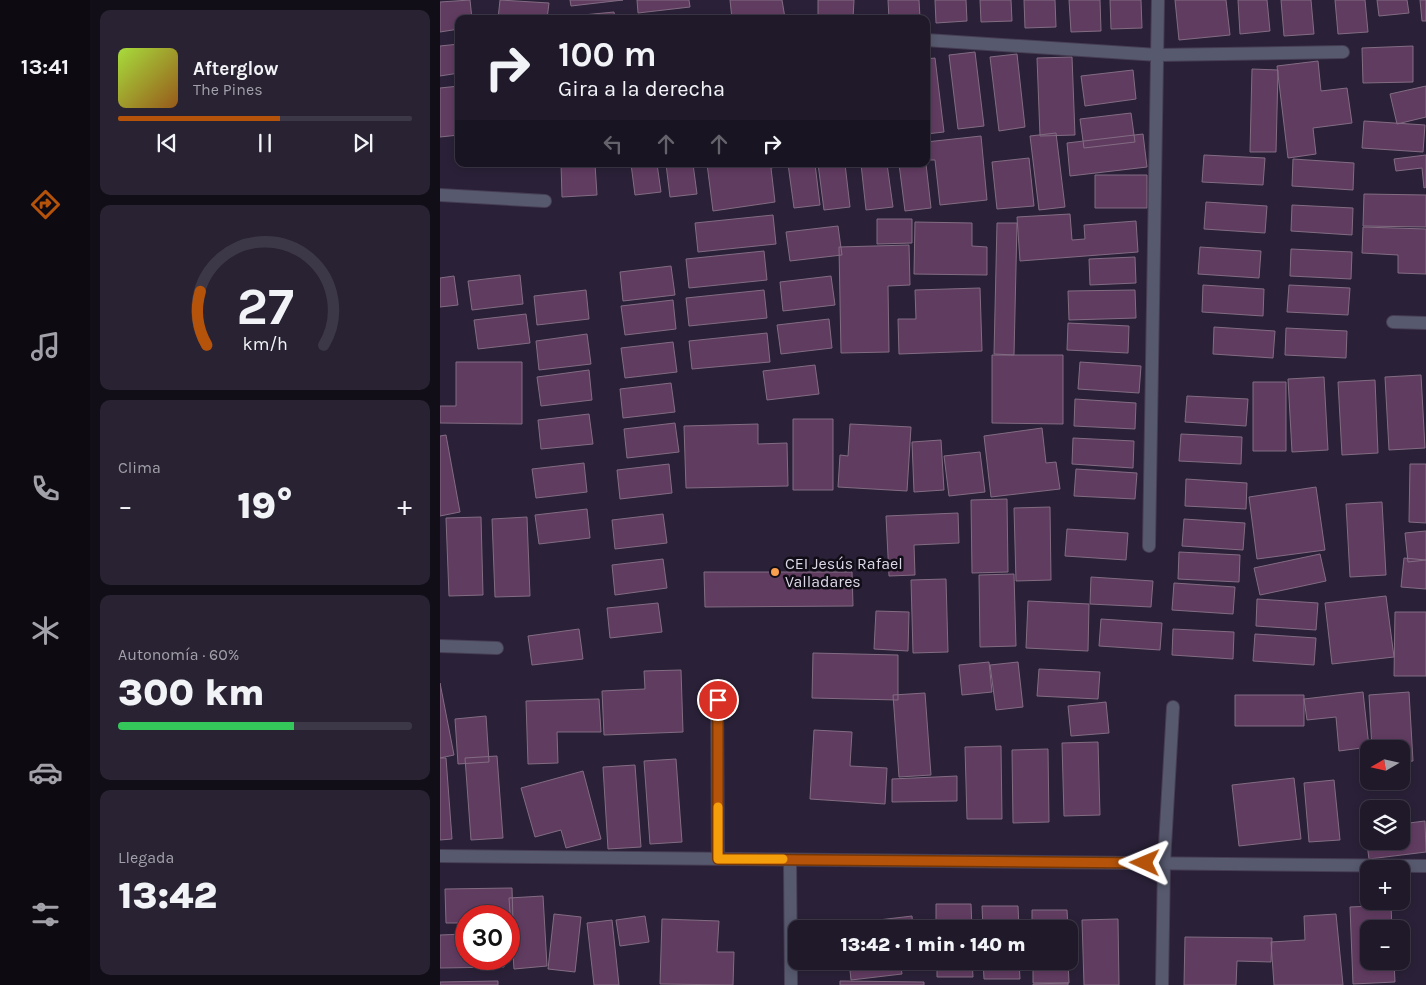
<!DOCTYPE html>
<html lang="es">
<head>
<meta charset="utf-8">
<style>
	body { margin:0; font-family:Karla,sans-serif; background:#282232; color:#f1f3f6; height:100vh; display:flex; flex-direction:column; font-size:19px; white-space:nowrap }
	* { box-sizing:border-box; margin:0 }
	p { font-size:16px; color:#a2a0a8 }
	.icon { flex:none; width:28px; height:28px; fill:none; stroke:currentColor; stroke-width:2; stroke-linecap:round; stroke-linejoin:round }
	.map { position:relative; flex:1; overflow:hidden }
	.side { display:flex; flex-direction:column; gap:10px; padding:10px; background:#120e17; width:350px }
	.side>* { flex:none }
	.guide { position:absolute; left:15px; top:15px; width:475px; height:152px; border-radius:10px; box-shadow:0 2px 8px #0003,0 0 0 1px #3d3847; background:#20192a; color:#f1f3f6; overflow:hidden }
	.needle { width:32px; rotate:261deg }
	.tools { position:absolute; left:920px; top:740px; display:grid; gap:10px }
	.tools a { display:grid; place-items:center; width:50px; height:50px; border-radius:10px; background:#20192a; box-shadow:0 2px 8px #0003,0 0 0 1px #3d3847; font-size:25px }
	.speed { position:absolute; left:15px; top:905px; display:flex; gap:10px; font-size:25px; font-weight:700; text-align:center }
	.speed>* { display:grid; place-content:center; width:65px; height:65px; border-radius:50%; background:#20192a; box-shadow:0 2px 8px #0003,0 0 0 1px #3d3847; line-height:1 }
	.speed .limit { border:8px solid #d22; background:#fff; color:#111 }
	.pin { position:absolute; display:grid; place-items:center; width:42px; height:42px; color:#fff; margin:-21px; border:2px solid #fff; border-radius:50%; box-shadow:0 1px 5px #0007 }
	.me { position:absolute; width:55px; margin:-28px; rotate:271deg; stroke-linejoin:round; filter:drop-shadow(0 0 4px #0008) }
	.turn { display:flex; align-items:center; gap:18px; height:105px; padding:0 20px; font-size:22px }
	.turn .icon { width:65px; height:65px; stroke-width:2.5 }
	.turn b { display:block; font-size:35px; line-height:42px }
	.lanes { display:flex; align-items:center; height:48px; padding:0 20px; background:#0003; justify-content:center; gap:25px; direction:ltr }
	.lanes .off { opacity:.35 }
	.big { font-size:38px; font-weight:800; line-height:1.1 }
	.side .card { flex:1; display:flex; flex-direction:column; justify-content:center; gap:8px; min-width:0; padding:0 18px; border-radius:10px; background:#282232 }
	.side .dial { align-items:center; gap:0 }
	.dial svg { height:130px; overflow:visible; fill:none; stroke:#3d3847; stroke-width:7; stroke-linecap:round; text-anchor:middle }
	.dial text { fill:#f1f3f6; stroke:none }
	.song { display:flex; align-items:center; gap:15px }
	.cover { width:60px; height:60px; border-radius:8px; background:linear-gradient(135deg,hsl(80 70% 55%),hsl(30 70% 35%)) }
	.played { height:5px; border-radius:2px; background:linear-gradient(90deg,#b45309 55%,#3d3847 55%) }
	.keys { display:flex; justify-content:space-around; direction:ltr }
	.heat { display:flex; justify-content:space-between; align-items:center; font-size:28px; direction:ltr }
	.charge { height:8px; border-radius:4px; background:linear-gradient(90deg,#34c759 60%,#3d3847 0) }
	.trip { position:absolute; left:348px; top:920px; width:290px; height:50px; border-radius:10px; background:#20192a; box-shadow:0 2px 8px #0003,0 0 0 1px #3d3847; font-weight:800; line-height:50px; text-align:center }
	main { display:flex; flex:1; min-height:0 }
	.dock { display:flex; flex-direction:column; width:90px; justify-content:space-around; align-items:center; background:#0d0a11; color:#a2a0a8 }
	.dock .icon { width:35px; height:35px }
	.dock .selected { color:#b45309 }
	.dock b { font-size:22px; color:#f1f3f6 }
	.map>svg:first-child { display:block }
	.building { fill:#613c61; stroke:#826c82 }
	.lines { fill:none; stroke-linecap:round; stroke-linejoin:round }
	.lane-casing { stroke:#473e54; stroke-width:14 }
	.street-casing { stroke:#473e54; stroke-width:14 }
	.lane { stroke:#575a6f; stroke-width:12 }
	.street { stroke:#575a6f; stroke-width:12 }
	.route-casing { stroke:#753606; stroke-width:12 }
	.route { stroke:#b45309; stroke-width:9 }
	.slow { stroke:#f59e0b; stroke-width:9 }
	.poi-dot { fill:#fa9f4e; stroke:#110d17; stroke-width:2 }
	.labels { text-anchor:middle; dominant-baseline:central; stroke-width:5; stroke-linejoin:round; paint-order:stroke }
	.poi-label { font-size:16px; fill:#ddd7e7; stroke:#110d17; text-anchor:start }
</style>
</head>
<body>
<main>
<nav class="dock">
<b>13:41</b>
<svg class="icon selected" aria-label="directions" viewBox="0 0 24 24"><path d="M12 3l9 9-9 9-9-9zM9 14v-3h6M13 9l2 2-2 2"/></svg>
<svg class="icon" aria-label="music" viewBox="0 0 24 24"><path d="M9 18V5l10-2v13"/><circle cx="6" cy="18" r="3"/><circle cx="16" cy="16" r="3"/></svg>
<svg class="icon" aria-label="phone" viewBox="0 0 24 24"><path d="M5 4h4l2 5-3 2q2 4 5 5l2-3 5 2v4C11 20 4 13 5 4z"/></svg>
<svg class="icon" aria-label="climate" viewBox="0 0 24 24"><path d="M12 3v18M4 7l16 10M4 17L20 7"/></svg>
<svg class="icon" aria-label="car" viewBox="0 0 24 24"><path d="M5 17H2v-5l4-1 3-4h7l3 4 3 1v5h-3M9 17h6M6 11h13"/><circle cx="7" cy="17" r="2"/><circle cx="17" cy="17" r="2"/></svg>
<svg class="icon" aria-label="filters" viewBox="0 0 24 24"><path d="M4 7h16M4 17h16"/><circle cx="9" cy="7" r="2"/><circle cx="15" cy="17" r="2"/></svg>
</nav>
<section class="side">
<div class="card">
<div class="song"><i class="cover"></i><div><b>Afterglow</b><p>The Pines</p></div></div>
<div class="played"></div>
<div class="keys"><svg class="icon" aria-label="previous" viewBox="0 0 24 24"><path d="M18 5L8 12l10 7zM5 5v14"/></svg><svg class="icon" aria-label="pause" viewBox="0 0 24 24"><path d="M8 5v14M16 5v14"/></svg><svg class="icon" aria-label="next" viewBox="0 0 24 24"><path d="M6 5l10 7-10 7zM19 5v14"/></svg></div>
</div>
<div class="card dial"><svg viewBox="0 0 100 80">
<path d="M14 69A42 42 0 1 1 86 69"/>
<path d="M14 69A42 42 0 0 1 10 36" stroke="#b45309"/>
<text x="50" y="56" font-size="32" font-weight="700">27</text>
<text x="50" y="72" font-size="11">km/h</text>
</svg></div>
<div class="card"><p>Clima</p>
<div class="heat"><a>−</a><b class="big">19°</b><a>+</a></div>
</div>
<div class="card"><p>Autonomía · 60%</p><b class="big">300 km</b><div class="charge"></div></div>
<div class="card"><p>Llegada</p><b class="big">13:42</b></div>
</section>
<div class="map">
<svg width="986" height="985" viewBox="0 0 986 985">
	<rect width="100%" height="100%" fill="#2a2138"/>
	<path class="building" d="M30 0 32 19H19V29L0 32V2Z
		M60 0 109 3 107 19H58Z
		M130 0H183L131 6Z
		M197 0H249L250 7 198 13Z
		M290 0H342L345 18 292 19Z
		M378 0H414L413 19H378Z
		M448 0H479L480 18 449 19Z
		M495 0H526L527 21 496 23Z
		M540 0H571L572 21 541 22Z
		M584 0H615L616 27 585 28Z
		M629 0H660L661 31 631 32Z
		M670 0H701L702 28 671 29Z
		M735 0H786L790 35 739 40Z
		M798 0H827L830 31 800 34Z
		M841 0H871L874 34 844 36Z
		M895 0H925L928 32 898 34Z
		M937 0H967L969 13 939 16Z
		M980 0H986V21H982Z
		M174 12 175 19H123L122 17Z
		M19 44V73L0 76V46Z
		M973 46V82L923 83 922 48Z
		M535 52 544 126 518 129 509 55Z
		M577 54 585 127 559 131 550 57Z
		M632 57 635 135 600 136 597 58Z
		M495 58 504 132 486 134V59Z
		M878 61 881 91 907 88 912 123 873 128 876 154 848 158 837 66Z
		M812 69 838 70 836 152H810Z
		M693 70 696 99 645 106 641 76Z
		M19 86V135L0 137V88Z
		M986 86V117L957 124 950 94Z
		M691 113 695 142 644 148 640 119Z
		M924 121 985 125 983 152 922 148Z
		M616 133 625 207 599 210 590 136Z
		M703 134 707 167 630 176 627 143Z
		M541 136 547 200 500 205 495 160H486V142Z
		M764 155 825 158 823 185 762 182Z
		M986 155V187L984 188 982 168 956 171 954 159Z
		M589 158 594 206 557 209 552 162Z
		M853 159 914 163 913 190 852 186Z
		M121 164H155L157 195 122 197Z
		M191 164H217L221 192 195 195Z
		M226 164H253L257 194 230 197Z
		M267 164H335L336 167 331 168 335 202 273 211Z
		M348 164H375L380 205 354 208Z
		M378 164H405L410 207 384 210Z
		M421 164H447L453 207 426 210Z
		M459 164H486L491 208 465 211Z
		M655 175H707V208H655Z
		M924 194 986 195V227L923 226Z
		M766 202 827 206 825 233 764 229Z
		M852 205 913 208 912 235 851 231Z
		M630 214 632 240 645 239 644 225 696 221 698 252 580 261 577 217Z
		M333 215 336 244 258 252 255 223Z
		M437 219H472V243L437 244Z
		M475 222 532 223V246L547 247V275L474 274Z
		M557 223H577L574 355 554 354Z
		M398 226 402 255 350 261 346 232Z
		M923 227 986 229V274L958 273V255L922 253Z
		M469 245 470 285 448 286 449 352 401 353 399 247Z
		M760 247 821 251 819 278 758 274Z
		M851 249 912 252 911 279 850 276Z
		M324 251 327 280 249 288 246 259Z
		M695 257 696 283 650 285 649 259Z
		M231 266 235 295 183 301 180 272Z
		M80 275 83 304 32 310 28 281Z
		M14 276 18 305 0 307V278Z
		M391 276 395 305 343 311 340 282Z
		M763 285 824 289 823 316 762 312Z
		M849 285 910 288 908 315 847 312Z
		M540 288 542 351 459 354 458 319H476L475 290Z
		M146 290 149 319 97 325 94 296Z
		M324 290 327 318 249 326 246 298Z
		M695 290 696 318 629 320 628 291Z
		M233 300 236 329 185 335 181 306Z
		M86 314 90 343 38 349 34 320Z
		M389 319 392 348 341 354 337 325Z
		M628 323 689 326 688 353 627 350Z
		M774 327 835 331 833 358 773 354Z
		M846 328 907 331 906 358 845 355Z
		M327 333 330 362 252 369 249 341Z
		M147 334 151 364 99 370 96 341Z
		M233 342 237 372 185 378 181 348Z
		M552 355H623V424L552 423Z
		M16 362H82V424L0 423V406H16Z
		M640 362 701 366 699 393 638 389Z
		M375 365 379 394 327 400 323 371Z
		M149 370 152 400 101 406 97 377Z
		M981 375 985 448 949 450 945 377Z
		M884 377 888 450 852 452 848 379Z
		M935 380 938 453 902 455 898 382Z
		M813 382H846V451H813Z
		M231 383 235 412 183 418 180 389Z
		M747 396 808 399 806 426 745 422Z
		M635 399 696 403 695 429 634 426Z
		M149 414 153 444 101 449 98 420Z
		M353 419H393V490H353Z
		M235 423 239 452 187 458 184 429Z
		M318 424V444L347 443 348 486 246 488 244 426Z
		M410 424 471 427 467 491 398 487 400 455 408 456Z
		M602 428 606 463 616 462 620 489 551 497 544 436Z
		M741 434 802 437 801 464 739 461Z
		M6 435 20 512 0 516V436Z
		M633 438 694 441 693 468 632 464Z
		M501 440 504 490 474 492 472 442Z
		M540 452 545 492 509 496 504 456Z
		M144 463 147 492 96 498 92 469Z
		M229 464 232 493 180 499 177 470Z
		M970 464H986V523L969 522Z
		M636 469 697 473 695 499 634 496Z
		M746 479 807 483 806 509 745 506Z
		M876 487 885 550 817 559 809 497Z
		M567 499 568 572 532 573 531 500Z
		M942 502 946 575 910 577 906 504Z
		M610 507 611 580 576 581 574 508Z
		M147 509 150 538 99 544 95 515Z
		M518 513 519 543 474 545 475 575 449 576 446 516Z
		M223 514 227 543 175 549 172 520Z
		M41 517 43 595 9 596 6 518Z
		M87 517 90 596 55 597 52 519Z
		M744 519 805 523 803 550 742 546Z
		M627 529 688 533 686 560 625 556Z
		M986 531V560L968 562 965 533Z
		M739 552 800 555 799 582 738 579Z
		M880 554 886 581 820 595 814 568Z
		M964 558 986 560V589L961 587Z
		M223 559 227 588 175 595 172 565Z
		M264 572H412L413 606 265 607Z
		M574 574 576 646 540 647 539 575Z
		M651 577 713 581 711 607 650 604Z
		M506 579 508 652 473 653 471 580Z
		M734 583 795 587 793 614 732 610Z
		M946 596 954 657 892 664 885 603Z
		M817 599 878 603 876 630 816 626Z
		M588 601 649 604 648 651 586 648Z
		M218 603 222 632 170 638 167 608Z
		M436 611 469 612 468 651 434 649Z
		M955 612H986V676H954Z
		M661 619 722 623 720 650 659 646Z
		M139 629 143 659 92 665 88 636Z
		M733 629 794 632 793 659 732 655Z
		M815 634 876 638 874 665 813 661Z
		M373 653 458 655V700L372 698Z
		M549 662 552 692 522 695 519 665Z
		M578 662 583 707 556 710 550 665Z
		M599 669 660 672 658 699 597 696Z
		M241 670 243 732 164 735 162 691 205 689 204 671Z
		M0 683 14 755 0 758Z
		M923 692 929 747 899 751 896 717 867 720 864 699Z
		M969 692 973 761 961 762V749H932L929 695Z
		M485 693 491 775 459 777 453 695Z
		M795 695H864V726H795Z
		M159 699 161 732H117L118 763 88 764 86 701Z
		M666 702 669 733 631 736 628 706Z
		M46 716 49 762 18 764 15 719Z
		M374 730 412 732 410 766 447 768 445 804 370 799Z
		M658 742 660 815 624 816 622 743Z
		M561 746 562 819H527L525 747Z
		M608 749 609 822 573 823 572 750Z
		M57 756 63 838 31 840 25 758Z
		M0 758H6L12 839 0 840Z
		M236 759 242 842 210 844 204 761Z
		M195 765 201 847 168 849 163 767Z
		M143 771 161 839 126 848 121 830 95 837 81 788Z
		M517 776V801L452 802V779Z
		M854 778 861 839 799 846 792 785Z
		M894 780 900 840 869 842 864 783Z
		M985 821 986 852 929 859 925 829 929 828V841H961V824Z
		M72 888 73 922H69V916H26V923H6L5 889Z
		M103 896 107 966 74 969 69 898Z
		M496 904H531L532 929H496Z
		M951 905 952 929H929V961H954L955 982 913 984 910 907Z
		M542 906H578L579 929H543Z
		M592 910H627L628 929H592Z
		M114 914 141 917 135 972 108 969Z
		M896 914 903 985H834L831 942 865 940 864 916Z
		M205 916 209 942 180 946 176 920Z
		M472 916 473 929H406L405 924Z
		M222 919 279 921 277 952H294L293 985 220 984Z
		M678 919 679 985H644L642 920Z
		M172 920 179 985H154L147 923Z
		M26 934V959H64V967L0 968V935Z
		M745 937 832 938 831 962 797 961 796 985H744Z
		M409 961H460L462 974 411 980Z
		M497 961H532L533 977H497Z
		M543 961H579L580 979H544Z
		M593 961H628L629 983H593Z
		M58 981V985H0V982Z
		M400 981 484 982V985H400Z
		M628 983V985H593V984Z"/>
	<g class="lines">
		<defs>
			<path id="lane" d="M0 195 105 201
				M953 322 986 323
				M0 646 57 648
				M350 860 351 985"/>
			<path id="street" d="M486 40 718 55 903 52
				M709 546 718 0
				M277 700 278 859
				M0 856 986 866
				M722 985 724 863 733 707"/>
		</defs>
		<use href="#lane" class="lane-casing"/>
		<use href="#street" class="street-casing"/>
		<use href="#lane" class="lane"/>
		<use href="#street" class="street"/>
	</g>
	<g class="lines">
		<defs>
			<path id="route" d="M278 700V859L705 863"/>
		</defs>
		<use href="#route" class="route-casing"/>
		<use href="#route" class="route"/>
		<path class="slow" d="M278 807V859H343"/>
	</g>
	<circle class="poi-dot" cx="335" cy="572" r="5"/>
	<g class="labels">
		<g class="poi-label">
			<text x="345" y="563">CEI Jesús Rafael<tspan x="345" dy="18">Valladares</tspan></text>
		</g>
	</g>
</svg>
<div class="tools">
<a><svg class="needle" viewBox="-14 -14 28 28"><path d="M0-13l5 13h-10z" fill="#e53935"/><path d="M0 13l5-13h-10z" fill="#a2a0a8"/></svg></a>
<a><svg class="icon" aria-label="layers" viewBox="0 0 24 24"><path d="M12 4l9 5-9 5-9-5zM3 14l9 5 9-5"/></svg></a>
<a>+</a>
<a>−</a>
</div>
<div class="speed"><div class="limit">30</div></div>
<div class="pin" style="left:278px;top:700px;background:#d93025"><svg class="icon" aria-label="arrive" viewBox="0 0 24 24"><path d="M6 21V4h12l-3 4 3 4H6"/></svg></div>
<svg class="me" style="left:705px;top:863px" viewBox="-20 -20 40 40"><path d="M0-17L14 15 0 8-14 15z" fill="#b45309" stroke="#fff" stroke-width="4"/></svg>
<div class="trip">13:42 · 1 min · 140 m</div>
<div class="guide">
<div class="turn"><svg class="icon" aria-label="right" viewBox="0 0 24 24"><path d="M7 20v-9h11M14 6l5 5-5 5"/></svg><div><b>100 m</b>Gira a la derecha</div></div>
<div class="lanes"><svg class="icon off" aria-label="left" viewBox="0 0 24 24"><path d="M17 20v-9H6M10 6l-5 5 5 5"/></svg><svg class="icon off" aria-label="ahead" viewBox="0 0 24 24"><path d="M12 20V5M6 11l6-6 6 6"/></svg><svg class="icon off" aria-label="ahead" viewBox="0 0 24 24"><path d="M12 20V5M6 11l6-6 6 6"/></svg><svg class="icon" aria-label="right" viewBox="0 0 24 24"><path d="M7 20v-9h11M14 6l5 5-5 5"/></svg></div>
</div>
</div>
</main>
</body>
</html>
